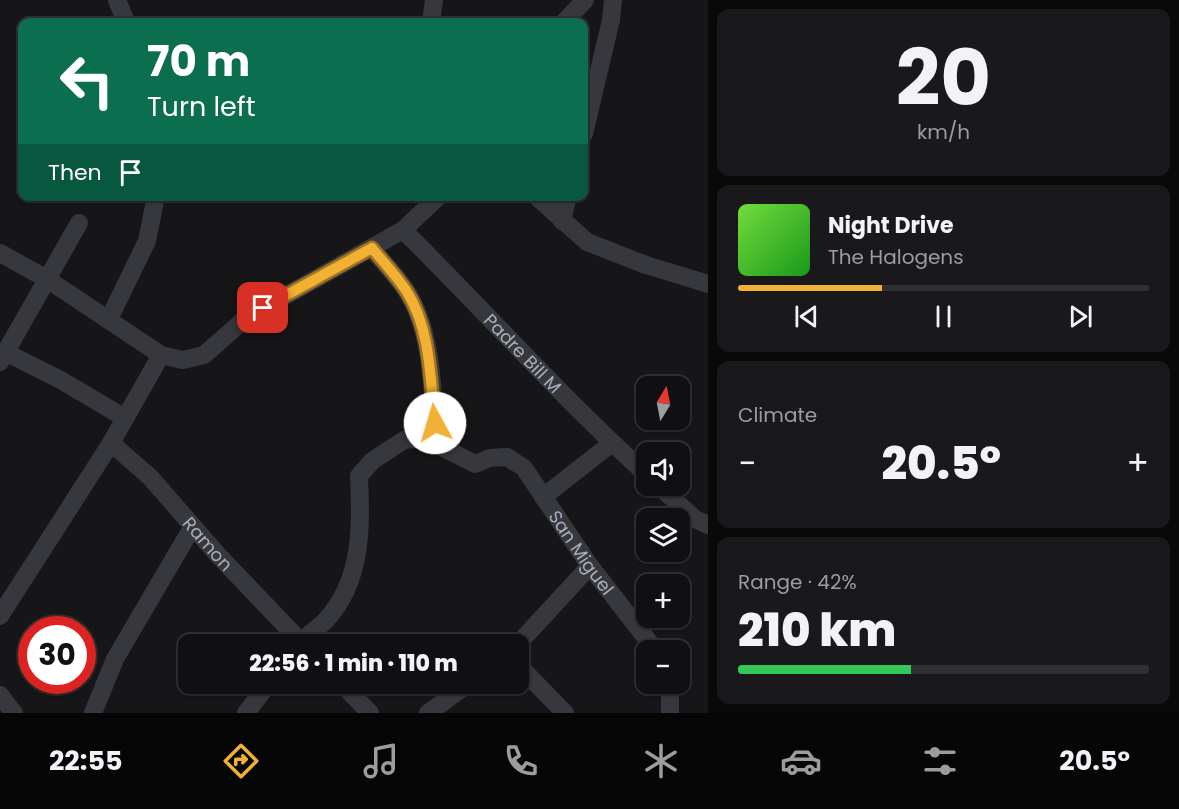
<!DOCTYPE html>
<html lang="en">
<head>
<meta charset="utf-8">
<style>
	body { margin:0; font-family:Poppins,sans-serif; background:#19191b; color:#f1f3f6; height:100vh; display:flex; flex-direction:column; font-size:22px; white-space:nowrap }
	* { box-sizing:border-box; margin:0 }
	p { font-size:20px; color:#9c9d9f }
	.icon { flex:none; width:33px; height:33px; fill:none; stroke:currentColor; stroke-width:2; stroke-linecap:round; stroke-linejoin:round }
	.map { position:relative; flex:1; overflow:hidden }
	.side { display:flex; flex-direction:column; gap:9px; padding:9px; background:#09090a; width:471px }
	.side>* { flex:none }
	.top-card { position:absolute; left:18px; top:18px; width:570px; height:183px; border-radius:12px; box-shadow:0 2px 4px #0004,0 0 0 2px #303032; background:#0b6e4f; color:#fff; overflow:hidden }
	.needle { width:39px; rotate:10deg }
	.tools { position:absolute; left:636px; top:376px; display:grid; gap:12px }
	.tools a { display:grid; place-items:center; width:54px; height:54px; border-radius:12px; background:#101012; box-shadow:0 2px 4px #0004,0 0 0 2px #303032; font-size:30px }
	.speed { position:absolute; left:18px; top:616px; display:flex; gap:12px; font-size:30px; font-weight:700; text-align:center }
	.speed>* { display:grid; place-content:center; width:78px; height:78px; border-radius:50%; background:#101012; box-shadow:0 2px 4px #0004,0 0 0 2px #303032; line-height:1 }
	.speed .limit { border:9px solid #d22; background:#fff; color:#111 }
	.pin { position:absolute; display:grid; place-items:center; width:51px; height:51px; color:#fff; margin:-26px; border-radius:12px; box-shadow:0 3px 9px #0006 }
	.me { position:absolute; width:66px; margin:-33px; rotate:354deg; stroke-linejoin:round; filter:drop-shadow(0 0 4px #0008) }
	.turn { display:flex; align-items:center; gap:21px; height:126px; padding:0 30px; font-size:27px }
	.turn .icon { width:78px; height:78px; stroke-width:2.5 }
	.turn b { display:block; font-size:42px; line-height:51px }
	.then { display:flex; align-items:center; height:57px; padding:0 30px; background:#0003; gap:12px; font-size:22px }
	.big { font-size:45px; font-weight:800; line-height:1.1 }
	.side .tile { flex:1; display:flex; flex-direction:column; justify-content:center; gap:9px; min-width:0; padding:0 21px; border-radius:12px; background:#19191b }
	.side .dial { align-items:center; gap:0 }
	.dial b { font-size:78px; line-height:1 }
	.song { display:flex; align-items:center; gap:18px }
	.cover { width:72px; height:72px; border-radius:9px; background:linear-gradient(135deg,hsl(100 70% 55%),hsl(120 70% 35%)) }
	.played { height:6px; border-radius:3px; background:linear-gradient(90deg,#f2b134 35%,#303032 35%) }
	.keys { display:flex; justify-content:space-around; direction:ltr }
	.heat { display:flex; justify-content:space-between; align-items:center; font-size:33px; direction:ltr }
	.charge { height:9px; border-radius:4px; background:linear-gradient(90deg,#34c759 42%,#303032 0) }
	.trip { position:absolute; left:178px; top:634px; width:351px; height:60px; border-radius:12px; background:#101012; box-shadow:0 2px 4px #0004,0 0 0 2px #303032; font-weight:800; line-height:60px; text-align:center }
	.menu { display:flex; height:96px; justify-content:space-around; align-items:center; background:#060607; color:#9c9d9f }
	.menu .icon { width:42px; height:42px }
	.menu .current { color:#f2b134 }
	.menu b { font-size:27px; color:#f1f3f6 }
	main { display:flex; flex:1; min-height:0 }
	.map>svg:first-child { display:block }
	.lines { fill:none; stroke-linecap:round; stroke-linejoin:round }
	.minor { stroke:#37383d; stroke-width:18 }
	.route-casing { stroke:#9d7322; stroke-width:15 }
	.route { stroke:#f2b134; stroke-width:10 }
	.labels { text-anchor:middle; dominant-baseline:central; stroke-width:6; stroke-linejoin:round; paint-order:stroke }
	.street-label { font-size:18px; fill:#a8adb8; stroke:#111113 }
</style>
</head>
<body>
<main>
<div class="map">
<svg width="708" height="713" viewBox="0 0 708 713">
	<rect width="100%" height="100%" fill="#161618"/>
	<g class="lines">
		<g class="minor">
			<path d="M117 0 126 22"/>
			<path d="M431 22 434 0"/>
			<path d="M564 22 585 0"/>
			<path d="M584 134 611 20 613 0"/>
			<path d="M536 196 587 242 646 265 708 284"/>
			<path d="M562 221 568 196"/>
			<path id="s1" d="M403 230C485 311 561 397 646 474"/>
			<path d="M371 248C383 262 397 276 407 292 434 335 432 396 437 446"/>
			<path d="M0 253 47 279 161 355 183 360 204 355 246 318 403 230 439 196"/>
			<path d="M109 319 147 241 156 196"/>
			<path d="M5 352 59 379 125 418"/>
			<path d="M0 362 79 223"/>
			<path id="s2" d="M111 443 150 477 218 555 304 645"/>
			<path d="M659 486 695 519 708 525"/>
			<path d="M543 497 612 443"/>
			<path d="M0 616 111 443 161 355"/>
			<path id="s3" d="M299 645C306 635 318 629 326 620 363 580 361 526 359 476L372 461 404 440 424 438 475 464 490 458 507 457 524 468 590 566 656 651"/>
			<path d="M517 645 590 566"/>
			<path d="M519 666 565 713"/>
			<path d="M342 684 370 713"/>
			<path d="M0 695 14 713"/>
			<path d="M93 713 115 659 193 526"/>
			<path d="M246 713 268 684"/>
			<path d="M428 713 468 684"/>
			<path d="M670 713V684"/>
		</g>
	</g>
	<g class="lines">
		<defs>
			<path id="route" d="M263 308 372 248C383 262 397 276 407 292 431 330 430 380 435 423"/>
		</defs>
		<use href="#route" class="route-casing"/>
		<use href="#route" class="route"/>
	</g>
	<g class="labels">
		<g class="street-label">
			<text stroke="none"><textPath href="#s1" startOffset="172">Padre Bill M</textPath></text>
			<text stroke="none"><textPath href="#s2" startOffset="140">Ramon</textPath></text>
			<text stroke="none"><textPath href="#s3" startOffset="480">San Miguel</textPath></text>
		</g>
	</g>
</svg>
<div class="tools">
<a><svg class="needle" viewBox="-14 -14 28 28"><path d="M0-13l5 13h-10z" fill="#e53935"/><path d="M0 13l5-13h-10z" fill="#9c9d9f"/></svg></a>
<a><svg class="icon" aria-label="sound" viewBox="0 0 24 24"><path d="M4 9h4l5-4v14l-5-4H4zM17 9q2 3 0 6"/></svg></a>
<a><svg class="icon" aria-label="layers" viewBox="0 0 24 24"><path d="M12 4l9 5-9 5-9-5zM3 14l9 5 9-5"/></svg></a>
<a>+</a>
<a>−</a>
</div>
<div class="speed"><div class="limit">30</div></div>
<div class="pin" style="left:263px;top:308px;background:#d93025"><svg class="icon" aria-label="arrive" viewBox="0 0 24 24"><path d="M6 21V4h12l-3 4 3 4H6"/></svg></div>
<svg class="me" style="left:435px;top:423px" viewBox="-20 -20 40 40"><circle r="19" fill="#fff"/><path d="M0-13L10 11 0 6-10 11z" fill="#f2b134"/></svg>
<div class="trip">22:56 · 1 min · 110 m</div>
<div class="top-card">
<div class="turn"><svg class="icon" aria-label="left" viewBox="0 0 24 24"><path d="M17 20v-9H6M10 6l-5 5 5 5"/></svg><div><b>70 m</b>Turn left</div></div>
<div class="then">Then<svg class="icon" aria-label="arrive" viewBox="0 0 24 24"><path d="M6 21V4h12l-3 4 3 4H6"/></svg></div>
</div>
</div>
<section class="side">
<div class="tile dial"><b>20</b><p>km/h</p></div>
<div class="tile">
<div class="song"><i class="cover"></i><div><b>Night Drive</b><p>The Halogens</p></div></div>
<div class="played"></div>
<div class="keys"><svg class="icon" aria-label="previous" viewBox="0 0 24 24"><path d="M18 5L8 12l10 7zM5 5v14"/></svg><svg class="icon" aria-label="pause" viewBox="0 0 24 24"><path d="M8 5v14M16 5v14"/></svg><svg class="icon" aria-label="next" viewBox="0 0 24 24"><path d="M6 5l10 7-10 7zM19 5v14"/></svg></div>
</div>
<div class="tile"><p>Climate</p>
<div class="heat"><a>−</a><b class="big">20.5°</b><a>+</a></div>
</div>
<div class="tile"><p>Range · 42%</p><b class="big">210 km</b><div class="charge"></div></div>
</section>
</main>
<nav class="menu">
<b>22:55</b>
<svg class="icon current" aria-label="directions" viewBox="0 0 24 24"><path d="M12 3l9 9-9 9-9-9zM9 14v-3h6M13 9l2 2-2 2"/></svg>
<svg class="icon" aria-label="music" viewBox="0 0 24 24"><path d="M9 18V5l10-2v13"/><circle cx="6" cy="18" r="3"/><circle cx="16" cy="16" r="3"/></svg>
<svg class="icon" aria-label="phone" viewBox="0 0 24 24"><path d="M5 4h4l2 5-3 2q2 4 5 5l2-3 5 2v4C11 20 4 13 5 4z"/></svg>
<svg class="icon" aria-label="climate" viewBox="0 0 24 24"><path d="M12 3v18M4 7l16 10M4 17L20 7"/></svg>
<svg class="icon" aria-label="car" viewBox="0 0 24 24"><path d="M5 17H2v-5l4-1 3-4h7l3 4 3 1v5h-3M9 17h6M6 11h13"/><circle cx="7" cy="17" r="2"/><circle cx="17" cy="17" r="2"/></svg>
<svg class="icon" aria-label="filters" viewBox="0 0 24 24"><path d="M4 7h16M4 17h16"/><circle cx="9" cy="7" r="2"/><circle cx="15" cy="17" r="2"/></svg>
<b>20.5°</b>
</nav>
</body>
</html>
